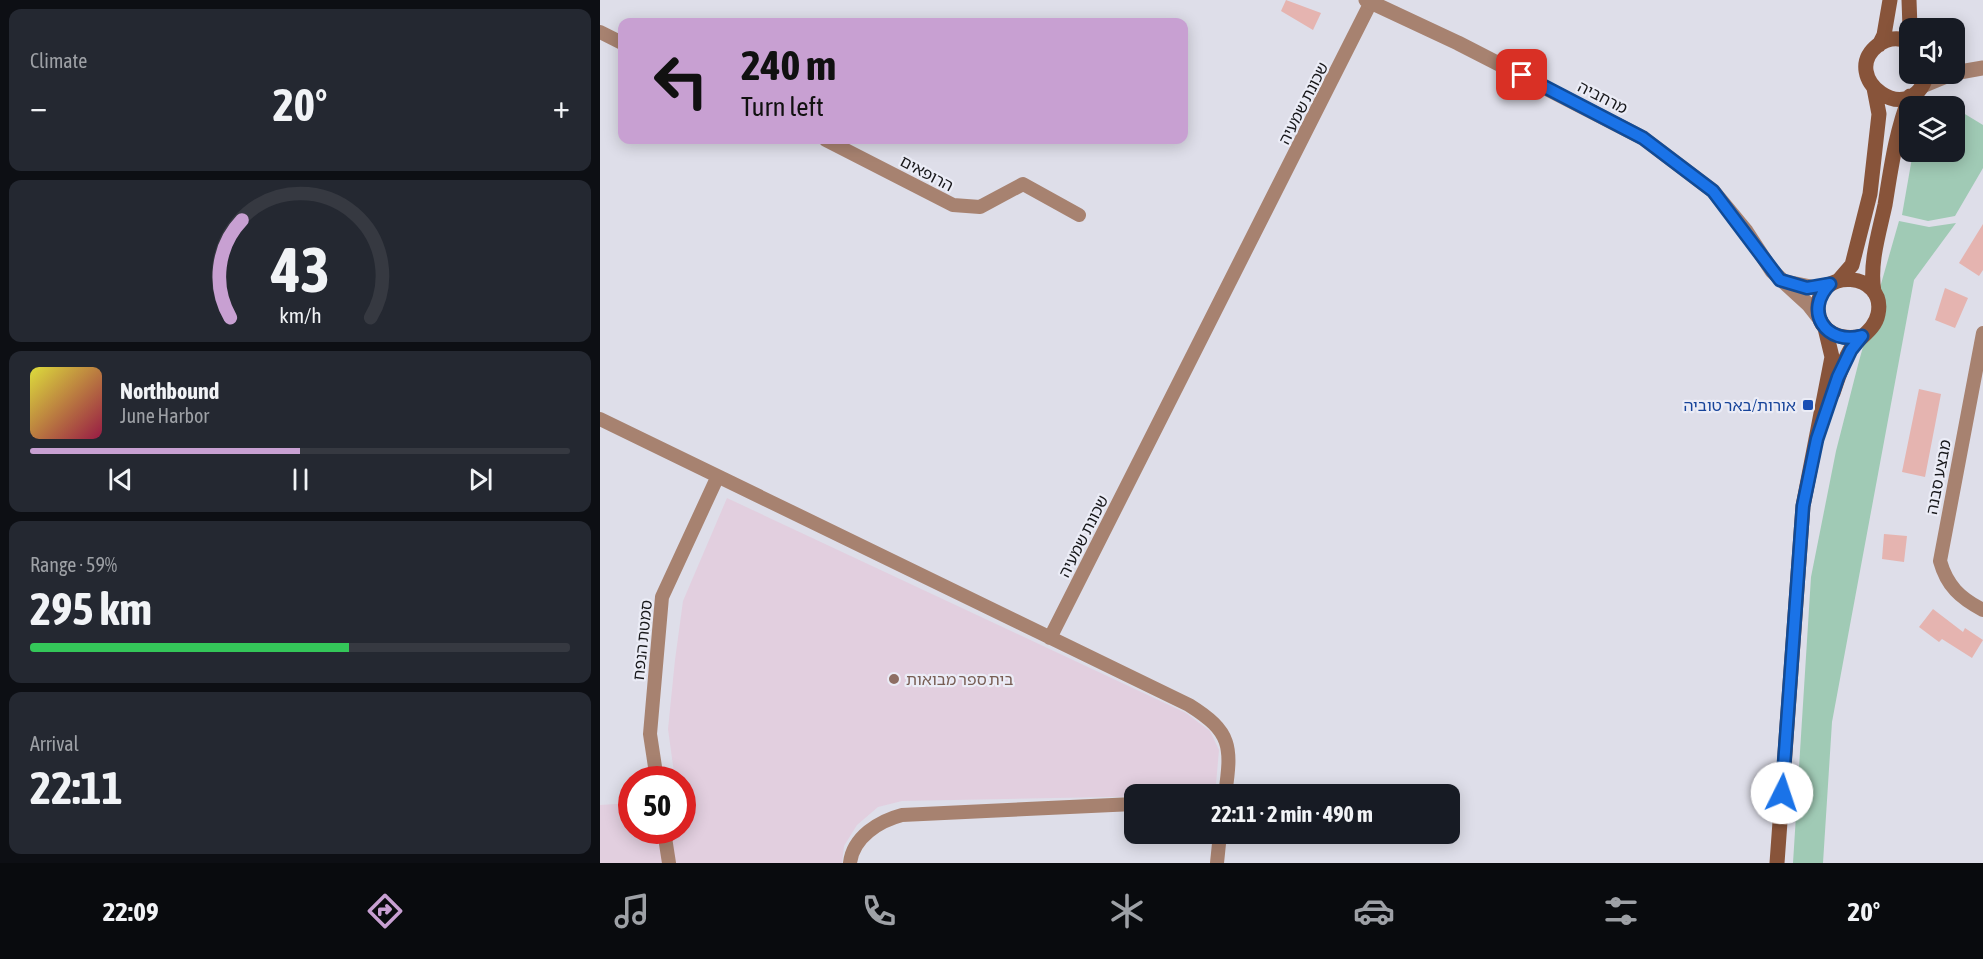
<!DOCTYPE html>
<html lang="en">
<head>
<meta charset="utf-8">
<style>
	body { margin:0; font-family:"Asap Condensed","Noto Sans Hebrew",sans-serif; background:#242831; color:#f1f3f6; height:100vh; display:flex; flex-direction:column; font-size:22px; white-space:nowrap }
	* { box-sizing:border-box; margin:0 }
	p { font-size:20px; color:#9ea1a6 }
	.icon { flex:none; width:33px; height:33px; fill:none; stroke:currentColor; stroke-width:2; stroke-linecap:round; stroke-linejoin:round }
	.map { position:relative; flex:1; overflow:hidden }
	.sheet { display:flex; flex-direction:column; gap:9px; padding:9px; background:#0d0f14; width:600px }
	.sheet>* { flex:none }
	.hud { position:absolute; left:18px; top:18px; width:570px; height:126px; border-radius:12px; box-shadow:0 3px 15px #0003; background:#c8a0d2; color:#111; overflow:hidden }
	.buttons { position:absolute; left:1299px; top:18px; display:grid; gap:12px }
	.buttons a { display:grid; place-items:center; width:66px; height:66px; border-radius:12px; background:#171b24; box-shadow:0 3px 15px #0003; font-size:30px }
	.speed { position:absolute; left:18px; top:766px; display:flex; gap:12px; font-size:30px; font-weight:700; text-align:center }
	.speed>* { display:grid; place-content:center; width:78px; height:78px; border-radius:50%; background:#171b24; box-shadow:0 3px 15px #0003; line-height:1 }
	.speed .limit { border:9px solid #d22; background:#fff; color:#111 }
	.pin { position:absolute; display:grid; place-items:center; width:51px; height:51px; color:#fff; margin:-26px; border-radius:12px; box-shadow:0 3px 9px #0006 }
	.me { position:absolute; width:66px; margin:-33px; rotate:4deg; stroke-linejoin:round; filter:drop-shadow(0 0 4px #0008) }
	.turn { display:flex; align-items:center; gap:21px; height:126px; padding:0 24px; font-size:27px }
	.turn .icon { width:78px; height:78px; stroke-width:2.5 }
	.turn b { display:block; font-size:42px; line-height:51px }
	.big { font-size:45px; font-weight:700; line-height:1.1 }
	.sheet .card { flex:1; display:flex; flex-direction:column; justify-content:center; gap:9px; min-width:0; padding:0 21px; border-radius:12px; background:#242831 }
	.sheet .dial { align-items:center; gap:0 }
	.dial svg { height:156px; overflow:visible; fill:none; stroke:#363941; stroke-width:7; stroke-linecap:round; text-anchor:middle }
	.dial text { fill:#f1f3f6; stroke:none }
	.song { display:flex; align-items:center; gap:18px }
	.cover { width:72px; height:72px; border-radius:9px; background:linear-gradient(135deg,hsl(60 70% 55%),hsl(340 70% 35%)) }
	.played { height:6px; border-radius:3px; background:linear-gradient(90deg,#c8a0d2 50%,#363941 50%) }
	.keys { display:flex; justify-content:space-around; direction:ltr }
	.heat { display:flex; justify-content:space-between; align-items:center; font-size:33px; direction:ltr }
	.charge { height:9px; border-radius:4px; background:linear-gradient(90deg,#34c759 59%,#363941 0) }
	.trip { position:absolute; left:524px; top:784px; width:336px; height:60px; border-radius:12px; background:#171b24; box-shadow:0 3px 15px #0003; font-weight:700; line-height:60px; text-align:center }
	.dock { display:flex; height:96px; justify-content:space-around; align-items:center; background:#090b0e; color:#9ea1a6 }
	.dock .icon { width:42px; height:42px }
	.dock .current { color:#c8a0d2 }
	.dock b { font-size:27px; color:#f1f3f6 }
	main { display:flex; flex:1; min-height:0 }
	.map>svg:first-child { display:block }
	.education { fill:#e2cfdf }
	.green { fill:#a0cab5 }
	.building { fill:#e5b4b0 }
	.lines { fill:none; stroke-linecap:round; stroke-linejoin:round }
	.minor { stroke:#a78270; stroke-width:14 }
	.tertiary { stroke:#a78270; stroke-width:15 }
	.secondary { stroke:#88543a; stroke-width:15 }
	.route-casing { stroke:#114b97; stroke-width:15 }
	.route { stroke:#1a73e8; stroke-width:10 }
	.transit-dot { fill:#1a4fb4; stroke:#ebecf6; stroke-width:2 }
	.education-dot { fill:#8d6e63; stroke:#ebecf6; stroke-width:2 }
	.labels { text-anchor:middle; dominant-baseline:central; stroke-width:4.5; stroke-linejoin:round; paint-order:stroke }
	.street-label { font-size:16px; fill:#17171a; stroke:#ebecf6 }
	.transit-label { font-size:16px; fill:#164399; stroke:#ebecf6; text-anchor:end }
	.education-label { font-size:16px; fill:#785e54; stroke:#ebecf6; text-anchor:start }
</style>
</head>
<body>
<main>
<section class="sheet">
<div class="card"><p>Climate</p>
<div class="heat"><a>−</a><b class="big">20°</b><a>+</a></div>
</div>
<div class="card dial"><svg viewBox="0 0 100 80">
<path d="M14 69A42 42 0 1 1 86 69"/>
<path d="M14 69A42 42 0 0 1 20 19" stroke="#c8a0d2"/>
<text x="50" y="56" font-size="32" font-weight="700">43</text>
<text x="50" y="72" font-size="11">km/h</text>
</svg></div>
<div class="card">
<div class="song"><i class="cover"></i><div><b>Northbound</b><p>June Harbor</p></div></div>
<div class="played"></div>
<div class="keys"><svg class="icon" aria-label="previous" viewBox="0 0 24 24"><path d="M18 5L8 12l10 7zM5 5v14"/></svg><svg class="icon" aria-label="pause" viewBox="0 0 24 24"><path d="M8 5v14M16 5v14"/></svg><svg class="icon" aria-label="next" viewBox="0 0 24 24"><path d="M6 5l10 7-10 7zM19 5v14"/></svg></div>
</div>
<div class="card"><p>Range · 59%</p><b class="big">295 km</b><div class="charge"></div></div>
<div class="card"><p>Arrival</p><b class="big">22:11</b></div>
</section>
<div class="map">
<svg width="1383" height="863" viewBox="0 0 1383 863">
	<rect width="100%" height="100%" fill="#dedee9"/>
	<path class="education" d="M127 498 586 713 610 731 619 750 615 795 302 801 278 807 257 825 244 846 242 863H0V805L31 803 32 831H82V780H75L68 729 75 660 83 601Z"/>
	<path class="green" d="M1355 108 1383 125V168L1355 216 1328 221 1302 215 1313 152H1354Z
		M1299 221 1329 227 1356 223 1314 280 1232 722 1223 863H1193L1211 577 1236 451 1259 361Z"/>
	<path class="building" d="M686 0 721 13 713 30 681 11Z
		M1383 224V270L1379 276 1359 263Z
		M1345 288 1368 298 1355 328 1335 320Z
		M1319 389 1341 394 1325 477 1302 472Z
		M1284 534 1307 536 1304 562 1282 559Z
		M1333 609 1363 632 1365 628 1383 640 1372 658 1342 639 1339 642 1319 627Z"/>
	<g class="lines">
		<path class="minor" d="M0 32 22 43
			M226 140 353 205 380 207 423 184 479 215
			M1383 333 1340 561C1347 586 1360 598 1383 610
			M0 419 589 705C632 732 632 746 625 795
			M450 638 772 0
			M57 780 50 734 62 597 117 478
			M64 831 69 863
			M250 863C253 837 279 821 302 815L534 804
			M617 863 620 834"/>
		<path class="tertiary" d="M766 0 858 43 1043 138 1113 191 1146 231 1172 271 1209 305 1220 319
			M1354 73 1383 68
			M1322 86 1351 74
			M1186 282 1216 288 1230 284"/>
		<path class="secondary" d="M1309 0 1310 28
			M1310 42C1299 37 1287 38 1278 45 1237 77 1311 132 1327 74
			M1279 45 1284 35 1290 0
			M1239 280 1252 265 1270 194 1279 114 1274 88
			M1274 292C1269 264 1279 233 1285 205 1291 168 1296 131 1310 96
			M1233 393C1238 379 1242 364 1250 350 1259 337 1275 330 1278 314 1287 272 1217 266 1218 309 1219 333 1242 341 1262 336
			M1177 863 1203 506 1232 357 1225 328"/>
	</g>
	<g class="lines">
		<defs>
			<path id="route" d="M922 75 1043 138 1113 191 1180 280 1207 288 1230 284C1203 311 1226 346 1262 336L1251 350 1238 377 1217 439 1203 506 1182 793"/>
		</defs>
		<use href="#route" class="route-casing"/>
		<use href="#route" class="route"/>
	</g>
	<rect class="transit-dot" x="1202" y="399" width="12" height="12" rx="3"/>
	<circle class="education-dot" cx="294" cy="679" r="6"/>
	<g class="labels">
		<g class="street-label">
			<text transform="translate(1003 97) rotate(27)">מרחביה</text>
			<text transform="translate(703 103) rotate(-63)">שכונת שמעיה</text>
			<text transform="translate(327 173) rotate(28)">הרופאים</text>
			<text transform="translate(1338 477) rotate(-79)">מבצע סבנה</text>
			<text transform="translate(483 536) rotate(-63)">שכונת שמעיה</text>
			<text transform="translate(42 640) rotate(-84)">סמטת הנפח</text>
		</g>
		<g class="transit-label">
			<text x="1196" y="405">אורות/באר טוביה</text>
		</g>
		<g class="education-label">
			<text x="306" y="679">בית ספר מבואות</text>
		</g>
	</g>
</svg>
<div class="buttons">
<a><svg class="icon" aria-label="sound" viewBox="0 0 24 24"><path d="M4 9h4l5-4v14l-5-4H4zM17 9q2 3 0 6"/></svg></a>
<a><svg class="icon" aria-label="layers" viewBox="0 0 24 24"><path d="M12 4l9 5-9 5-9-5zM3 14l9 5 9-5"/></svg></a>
</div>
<div class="speed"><div class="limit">50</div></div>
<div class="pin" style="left:922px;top:75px;background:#d93025"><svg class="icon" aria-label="arrive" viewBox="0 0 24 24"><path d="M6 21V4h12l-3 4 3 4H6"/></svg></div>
<svg class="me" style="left:1182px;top:793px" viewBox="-20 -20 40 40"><circle r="19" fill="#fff"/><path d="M0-13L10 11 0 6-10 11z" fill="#1a73e8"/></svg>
<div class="trip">22:11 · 2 min · 490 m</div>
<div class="hud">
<div class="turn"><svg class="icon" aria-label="left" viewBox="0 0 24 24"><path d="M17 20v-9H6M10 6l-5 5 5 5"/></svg><div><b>240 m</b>Turn left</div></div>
</div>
</div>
</main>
<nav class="dock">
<b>22:09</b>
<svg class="icon current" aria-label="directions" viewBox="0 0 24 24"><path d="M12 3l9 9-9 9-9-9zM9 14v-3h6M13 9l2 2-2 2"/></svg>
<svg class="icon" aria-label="music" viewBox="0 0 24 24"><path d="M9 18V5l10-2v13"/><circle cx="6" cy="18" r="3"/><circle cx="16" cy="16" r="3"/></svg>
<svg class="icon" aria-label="phone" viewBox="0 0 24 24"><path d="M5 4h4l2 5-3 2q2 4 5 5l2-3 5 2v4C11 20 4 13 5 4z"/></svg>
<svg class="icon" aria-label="climate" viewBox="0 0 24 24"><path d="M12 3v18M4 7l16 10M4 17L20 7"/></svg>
<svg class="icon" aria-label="car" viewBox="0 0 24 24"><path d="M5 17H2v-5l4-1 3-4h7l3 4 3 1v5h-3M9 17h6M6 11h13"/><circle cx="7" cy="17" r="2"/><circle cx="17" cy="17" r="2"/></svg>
<svg class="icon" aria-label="filters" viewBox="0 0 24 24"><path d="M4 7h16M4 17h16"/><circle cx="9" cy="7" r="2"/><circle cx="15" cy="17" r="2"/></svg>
<b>20°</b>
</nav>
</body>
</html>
